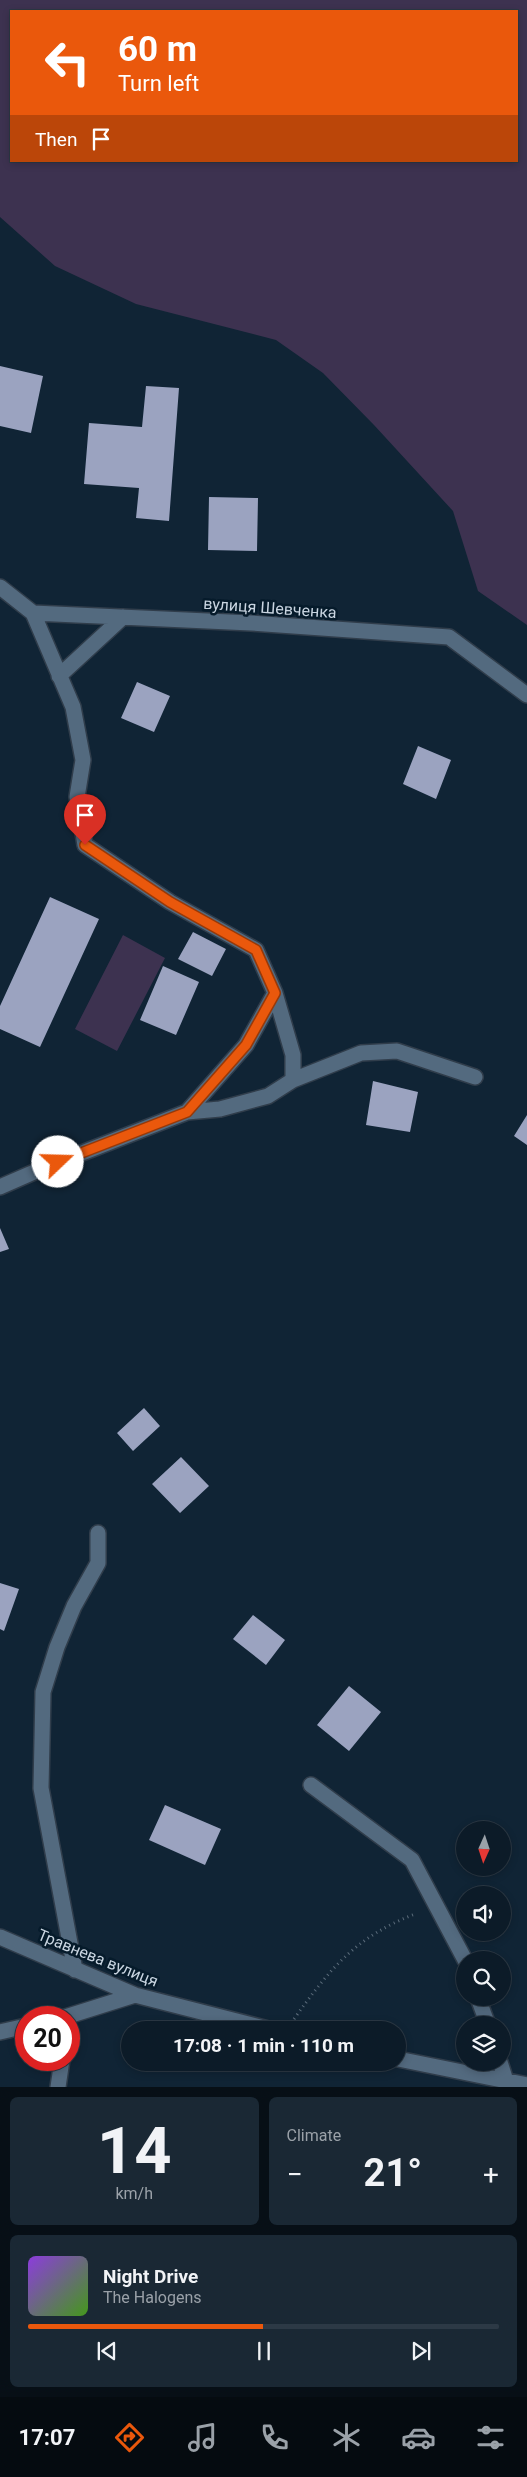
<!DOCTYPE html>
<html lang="en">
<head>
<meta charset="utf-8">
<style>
	body { margin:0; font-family:Roboto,sans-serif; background:#1a2834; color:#f1f3f6; height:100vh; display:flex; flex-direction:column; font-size:19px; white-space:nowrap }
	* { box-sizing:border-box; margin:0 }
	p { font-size:16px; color:#9aa1a8 }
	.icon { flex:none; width:28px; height:28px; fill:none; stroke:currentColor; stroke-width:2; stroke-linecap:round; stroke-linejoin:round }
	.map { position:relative; height:2087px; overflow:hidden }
	.drawer { display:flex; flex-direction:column; gap:10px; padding:10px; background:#070f16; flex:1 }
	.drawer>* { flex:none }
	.hud { position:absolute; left:10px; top:10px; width:508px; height:152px; border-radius:0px; box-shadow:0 2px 8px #0003,0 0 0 1px #2c3945; background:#ea580c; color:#fff; overflow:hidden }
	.needle { width:32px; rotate:183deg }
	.tools { position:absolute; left:456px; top:1821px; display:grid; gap:10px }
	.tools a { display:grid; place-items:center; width:55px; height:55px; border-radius:50%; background:#0c1b28; box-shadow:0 2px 8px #0003,0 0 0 1px #2c3945; font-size:25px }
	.speed { position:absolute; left:15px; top:2006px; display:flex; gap:10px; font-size:25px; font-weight:700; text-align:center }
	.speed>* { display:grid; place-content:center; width:65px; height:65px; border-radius:50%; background:#0c1b28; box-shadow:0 2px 8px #0003,0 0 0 1px #2c3945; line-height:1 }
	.speed .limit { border:8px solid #d22; background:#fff; color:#111 }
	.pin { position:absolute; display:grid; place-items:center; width:42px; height:42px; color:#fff; margin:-51px -21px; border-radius:50% 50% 50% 0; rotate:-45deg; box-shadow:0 0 5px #0007 }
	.pin .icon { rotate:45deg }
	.me { position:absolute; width:55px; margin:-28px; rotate:69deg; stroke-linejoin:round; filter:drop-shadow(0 0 4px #0008) }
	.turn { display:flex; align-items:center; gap:18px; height:105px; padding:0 25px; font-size:22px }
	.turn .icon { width:65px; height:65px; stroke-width:2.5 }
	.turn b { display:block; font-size:35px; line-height:42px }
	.then { display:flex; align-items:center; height:48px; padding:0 25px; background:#0003; gap:10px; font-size:19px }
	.big { font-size:38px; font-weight:700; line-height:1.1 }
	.drawer .card { flex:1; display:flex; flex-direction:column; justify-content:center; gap:8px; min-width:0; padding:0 18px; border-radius:8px; background:#1a2834 }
	.drawer .dial { align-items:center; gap:0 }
	.dial b { font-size:65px; line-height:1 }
	.song { display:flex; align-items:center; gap:15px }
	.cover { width:60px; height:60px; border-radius:8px; background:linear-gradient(135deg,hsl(270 70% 55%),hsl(100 70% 35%)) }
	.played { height:5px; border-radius:2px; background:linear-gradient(90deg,#ea580c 50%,#2c3945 50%) }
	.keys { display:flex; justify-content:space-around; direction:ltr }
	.heat { display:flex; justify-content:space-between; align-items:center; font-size:28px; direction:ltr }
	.drawer .tiles { flex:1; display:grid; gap:10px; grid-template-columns:1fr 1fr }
	.card:last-child { grid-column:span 2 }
	.trip { position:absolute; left:121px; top:2021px; width:285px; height:50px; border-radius:25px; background:#0c1b28; box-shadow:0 2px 8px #0003,0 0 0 1px #2c3945; font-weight:700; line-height:50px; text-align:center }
	.dock { display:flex; height:80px; justify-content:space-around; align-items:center; background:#050b10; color:#9aa1a8 }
	.dock .icon { width:35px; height:35px }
	.dock .on { color:#ea580c }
	.dock b { font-size:22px; color:#f1f3f6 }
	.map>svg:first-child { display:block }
	.green { fill:#3d3250; fill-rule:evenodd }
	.building { fill:#9ba3c0 }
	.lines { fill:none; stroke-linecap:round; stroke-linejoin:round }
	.minor-casing { stroke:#303d4b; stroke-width:18 }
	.path { stroke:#5b6c7b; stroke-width:3; stroke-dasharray:1 4; stroke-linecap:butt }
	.minor { stroke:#536a7f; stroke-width:15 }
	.route-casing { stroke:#983908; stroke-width:12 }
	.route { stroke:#ea580c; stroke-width:9 }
	.labels { text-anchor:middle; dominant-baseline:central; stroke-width:5; stroke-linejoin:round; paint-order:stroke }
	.street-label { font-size:16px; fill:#c9d5e1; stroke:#061b2b }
</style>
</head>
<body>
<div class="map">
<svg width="527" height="2087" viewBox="0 0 527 2087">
	<rect width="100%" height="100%" fill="#102435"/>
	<path class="green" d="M0 0H527V625L478 591 453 511 374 425 323 373 276 340 136 304 55 266 0 217ZM11 11H516V161H11Z
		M123 935 165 958 117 1051 75 1029Z"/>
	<path class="building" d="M0 366 43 376 31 433 0 426Z
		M146 386 179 388 169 521 136 518 139 488 84 484 89 423 142 427Z
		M209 497 258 498 257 551 208 550Z
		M137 682 170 696 154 732 121 718Z
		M418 746 451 760 436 799 403 784Z
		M50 897 99 919 40 1047 0 1029V1006Z
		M193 932 226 949 212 976 178 959Z
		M163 966 199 982 176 1035 140 1020Z
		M373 1081 418 1092 410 1132 366 1125Z
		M527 1115V1145L514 1136Z
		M0 1228 9 1249 0 1252Z
		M144 1408 160 1426 133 1451 117 1433Z
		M181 1457 209 1486 180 1513 152 1484Z
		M0 1583 19 1589 4 1631 0 1629Z
		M253 1615 285 1640 266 1665 233 1639Z
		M349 1686 381 1712 349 1751 317 1725Z
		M165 1805 221 1829 205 1865 149 1840Z"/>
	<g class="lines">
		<defs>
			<path id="minor" d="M0 587 33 613 251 623 449 637 527 695
				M59 676 123 617
				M275 993 293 1055V1080
				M187 1112 220 1109 268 1096 293 1080 361 1053 397 1051 475 1077
				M0 1187 41 1169 187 1112 246 1045 275 993 256 950 170 902 85 845 77 797 83 760 73 707 33 613
				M311 1785 412 1860 465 1960
				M0 1937 135 1995 272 2030
				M75 1970 41 1788 43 1692 57 1647 74 1606 98 1563V1533
				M478 1998 488 2025
				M62 2018 135 1995
				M0 2032 26 2026
				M398 2059 527 2085
				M500 2062 506 2081
				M58 2087 62 2060"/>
		</defs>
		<use href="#minor" class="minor-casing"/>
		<path class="path" d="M294 2019C330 1969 355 1937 415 1914"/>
		<use href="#minor" class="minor"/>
	</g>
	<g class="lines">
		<defs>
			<path id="route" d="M58 1162 187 1112 246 1045 275 993 256 950 170 902 85 845"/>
		</defs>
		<use href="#route" class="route-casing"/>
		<use href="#route" class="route"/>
	</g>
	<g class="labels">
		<g class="street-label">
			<text transform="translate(270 608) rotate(4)">вулиця Шевченка</text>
			<text transform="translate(98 1958) rotate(22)">Травнева вулиця</text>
		</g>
	</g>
</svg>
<div class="tools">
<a><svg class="needle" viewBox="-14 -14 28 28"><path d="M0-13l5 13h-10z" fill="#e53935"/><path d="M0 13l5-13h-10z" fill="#9aa1a8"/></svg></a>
<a><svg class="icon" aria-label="sound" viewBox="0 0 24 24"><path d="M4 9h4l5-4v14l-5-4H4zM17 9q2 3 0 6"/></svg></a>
<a><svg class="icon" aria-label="search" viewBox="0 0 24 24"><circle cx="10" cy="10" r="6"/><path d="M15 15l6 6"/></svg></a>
<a><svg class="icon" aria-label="layers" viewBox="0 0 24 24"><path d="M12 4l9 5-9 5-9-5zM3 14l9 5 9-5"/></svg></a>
</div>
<div class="speed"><div class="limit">20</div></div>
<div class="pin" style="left:85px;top:845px;background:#d93025"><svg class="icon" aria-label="arrive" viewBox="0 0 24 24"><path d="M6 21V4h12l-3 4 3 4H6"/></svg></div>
<svg class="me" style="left:58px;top:1162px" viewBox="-20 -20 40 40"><circle r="19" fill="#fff"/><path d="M0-13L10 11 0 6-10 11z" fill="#ea580c"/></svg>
<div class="trip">17:08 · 1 min · 110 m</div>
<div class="hud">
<div class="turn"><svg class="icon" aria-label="left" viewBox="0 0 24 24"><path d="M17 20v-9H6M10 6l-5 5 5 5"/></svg><div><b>60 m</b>Turn left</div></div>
<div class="then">Then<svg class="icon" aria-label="arrive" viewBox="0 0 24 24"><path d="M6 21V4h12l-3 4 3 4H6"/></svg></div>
</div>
</div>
<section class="drawer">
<div class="tiles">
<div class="card dial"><b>14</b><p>km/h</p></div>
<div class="card"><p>Climate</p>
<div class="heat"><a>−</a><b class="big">21°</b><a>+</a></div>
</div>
<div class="card">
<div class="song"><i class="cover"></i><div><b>Night Drive</b><p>The Halogens</p></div></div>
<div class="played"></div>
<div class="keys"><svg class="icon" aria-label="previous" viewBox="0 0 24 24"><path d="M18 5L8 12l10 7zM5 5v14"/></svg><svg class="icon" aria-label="pause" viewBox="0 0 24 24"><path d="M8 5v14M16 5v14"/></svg><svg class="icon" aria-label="next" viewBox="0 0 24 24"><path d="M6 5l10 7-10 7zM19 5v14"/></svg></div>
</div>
</div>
</section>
<nav class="dock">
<b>17:07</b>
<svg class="icon on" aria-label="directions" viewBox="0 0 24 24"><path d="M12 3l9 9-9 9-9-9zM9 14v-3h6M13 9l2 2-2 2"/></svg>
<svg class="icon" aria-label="music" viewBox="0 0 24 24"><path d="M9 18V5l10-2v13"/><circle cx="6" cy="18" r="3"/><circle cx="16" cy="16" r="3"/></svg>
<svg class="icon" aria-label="phone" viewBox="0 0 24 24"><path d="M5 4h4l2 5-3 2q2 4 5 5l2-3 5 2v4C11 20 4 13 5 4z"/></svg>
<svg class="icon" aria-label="climate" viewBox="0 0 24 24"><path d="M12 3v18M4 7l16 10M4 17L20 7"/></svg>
<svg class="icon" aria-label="car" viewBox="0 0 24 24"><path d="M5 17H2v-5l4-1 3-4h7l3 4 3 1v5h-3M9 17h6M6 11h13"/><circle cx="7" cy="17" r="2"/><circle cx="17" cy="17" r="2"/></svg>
<svg class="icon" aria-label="filters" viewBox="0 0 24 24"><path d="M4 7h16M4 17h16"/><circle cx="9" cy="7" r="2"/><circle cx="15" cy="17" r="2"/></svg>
</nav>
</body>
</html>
